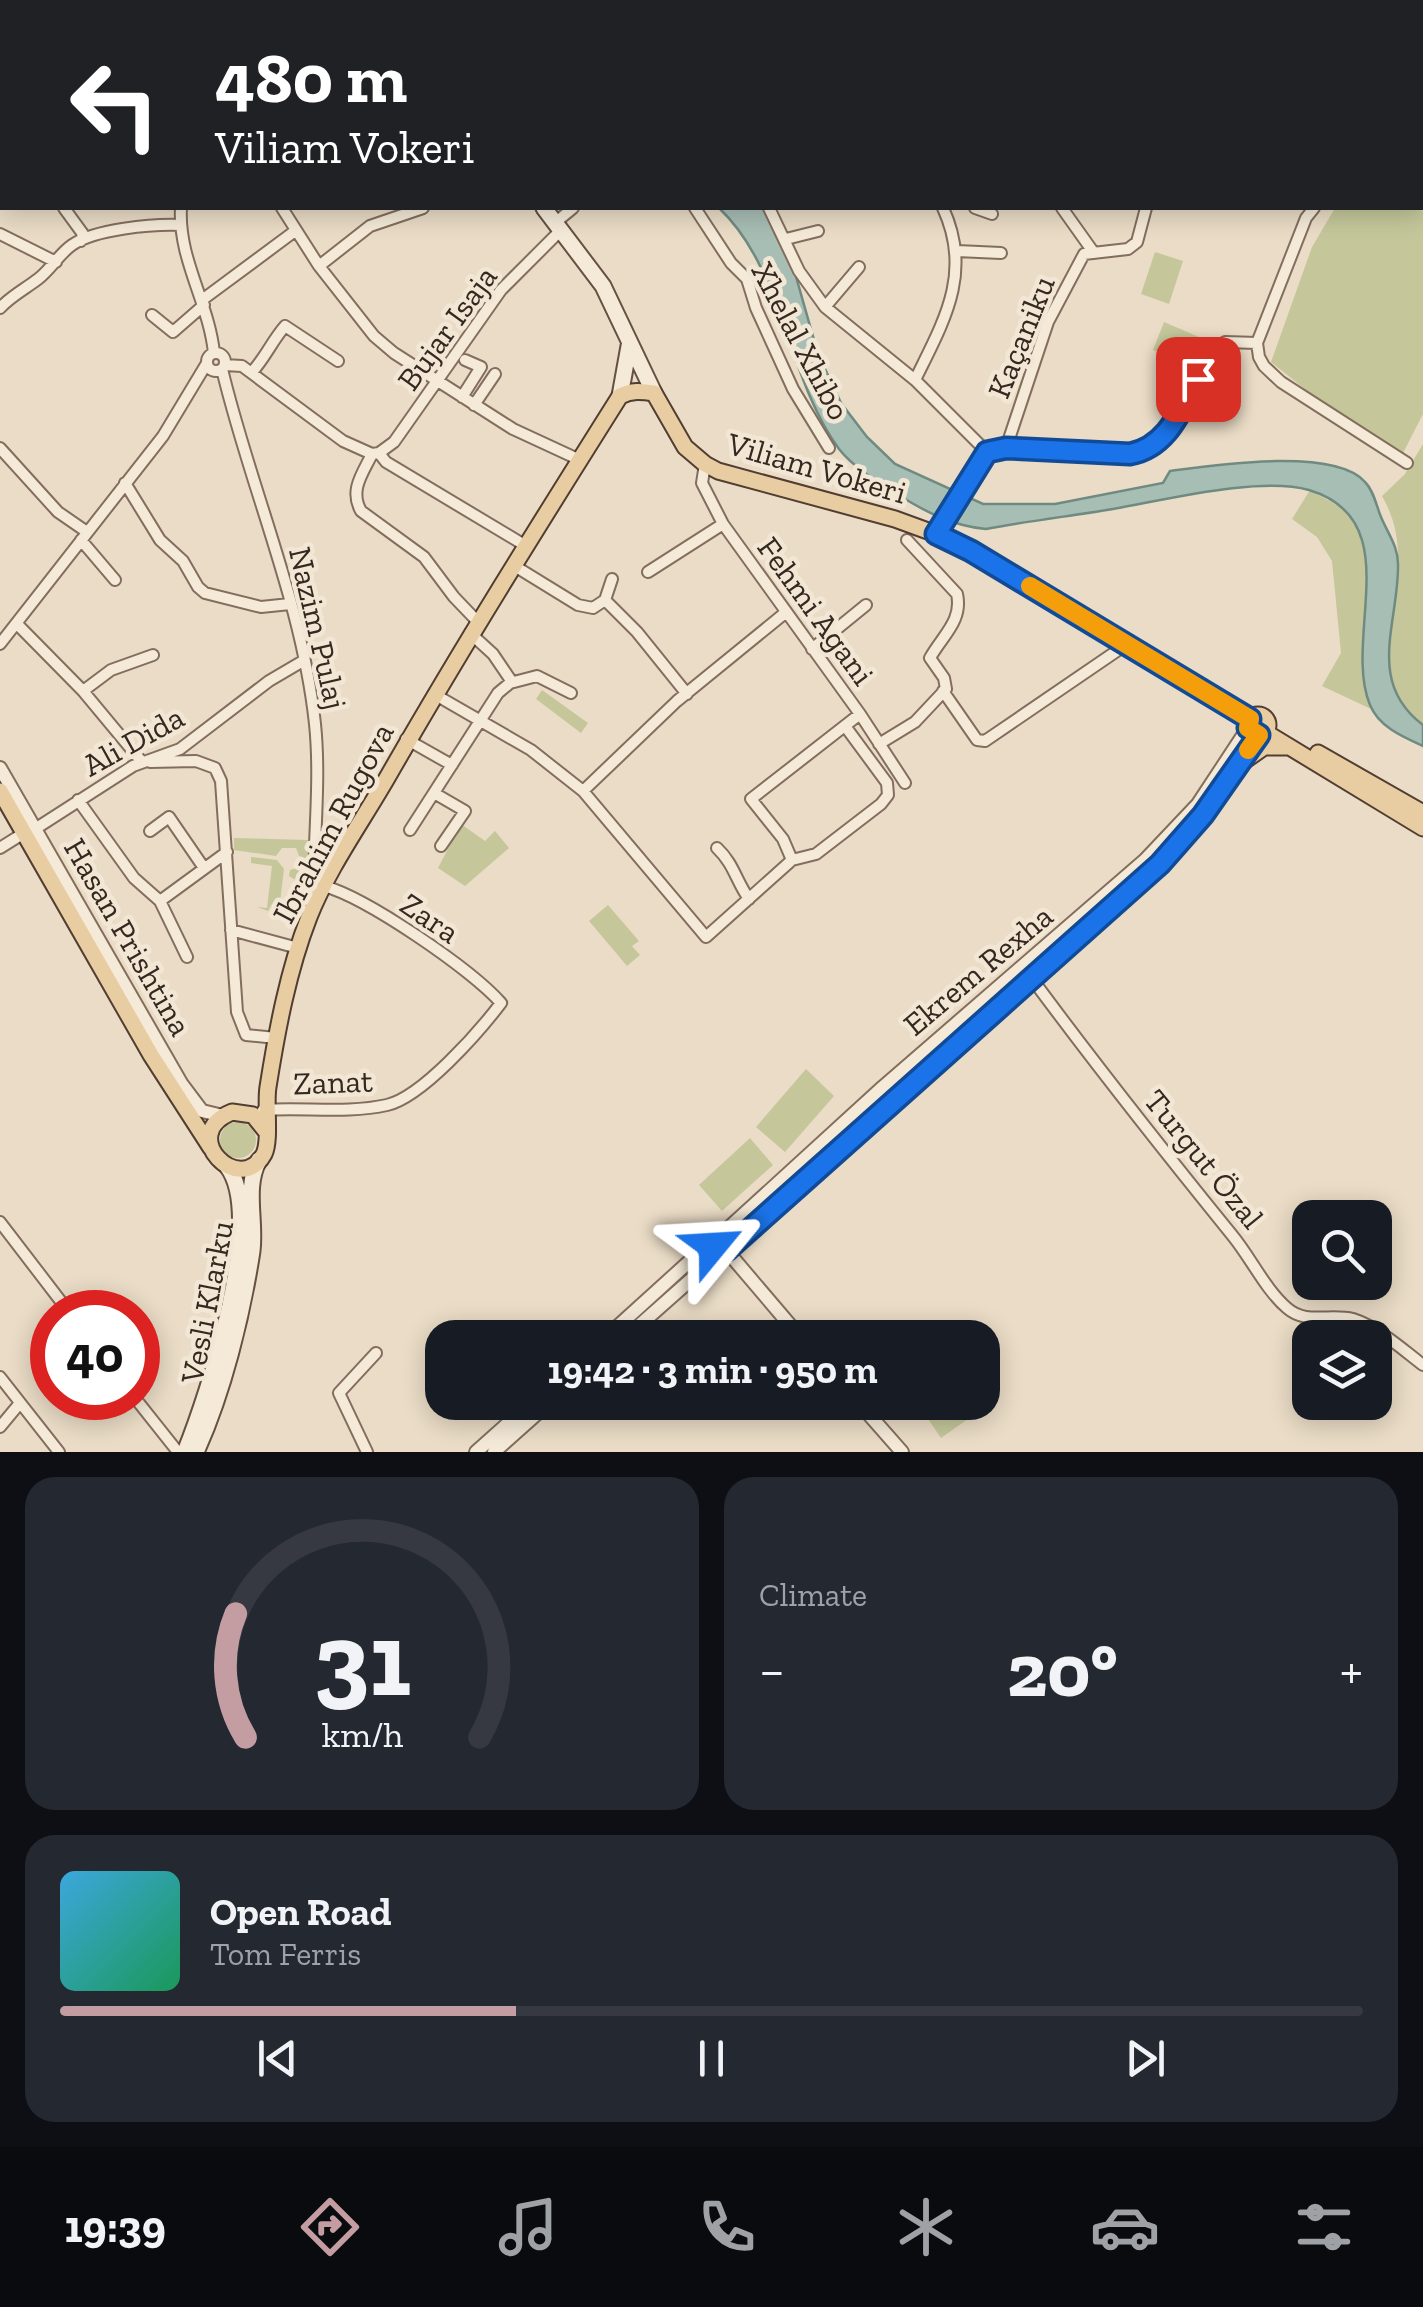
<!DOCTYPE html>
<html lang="en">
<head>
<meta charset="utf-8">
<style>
	body { margin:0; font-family:"Zilla Slab",serif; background:#242831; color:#f1f3f6; height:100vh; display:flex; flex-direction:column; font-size:38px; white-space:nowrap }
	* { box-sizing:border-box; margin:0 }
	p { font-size:32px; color:#9ea1a6 }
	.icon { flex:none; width:55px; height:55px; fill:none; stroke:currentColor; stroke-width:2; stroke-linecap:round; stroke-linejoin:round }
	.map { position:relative; height:1452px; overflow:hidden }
	.side { display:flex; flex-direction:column; gap:25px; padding:25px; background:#0d0f14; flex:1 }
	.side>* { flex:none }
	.banner { position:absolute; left:0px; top:0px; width:1425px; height:210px; box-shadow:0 5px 25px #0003; background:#202124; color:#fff; overflow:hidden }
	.fabs { position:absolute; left:1292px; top:1200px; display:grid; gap:20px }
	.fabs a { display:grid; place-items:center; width:100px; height:100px; border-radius:20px; background:#171b24; box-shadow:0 5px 25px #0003; font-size:50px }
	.speed { position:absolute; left:30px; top:1290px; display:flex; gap:20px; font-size:50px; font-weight:700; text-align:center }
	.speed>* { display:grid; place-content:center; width:130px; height:130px; border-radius:50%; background:#171b24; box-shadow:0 5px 25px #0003; line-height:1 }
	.speed .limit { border:15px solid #d22; background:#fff; color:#111 }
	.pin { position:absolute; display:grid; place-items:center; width:85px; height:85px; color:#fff; margin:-42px; border-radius:20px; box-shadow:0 5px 15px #0006 }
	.me { position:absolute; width:110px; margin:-55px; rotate:63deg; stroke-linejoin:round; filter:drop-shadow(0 0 8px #0008) }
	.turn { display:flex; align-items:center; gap:35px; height:210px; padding:0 50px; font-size:45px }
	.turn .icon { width:130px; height:130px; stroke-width:2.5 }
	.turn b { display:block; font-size:70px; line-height:85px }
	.big { font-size:75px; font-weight:700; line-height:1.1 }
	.side .widget { flex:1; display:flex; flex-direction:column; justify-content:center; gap:15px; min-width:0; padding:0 35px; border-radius:30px; background:#242831 }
	.side .dial { align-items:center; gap:0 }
	.dial svg { height:260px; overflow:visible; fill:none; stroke:#363941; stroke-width:7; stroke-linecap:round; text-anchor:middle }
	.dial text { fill:#f1f3f6; stroke:none }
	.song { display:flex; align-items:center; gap:30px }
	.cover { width:120px; height:120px; border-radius:15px; background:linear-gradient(135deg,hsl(200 70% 55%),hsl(150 70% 35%)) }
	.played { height:10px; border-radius:5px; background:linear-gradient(90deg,#c49da2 35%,#363941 35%) }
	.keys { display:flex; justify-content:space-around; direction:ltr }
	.heat { display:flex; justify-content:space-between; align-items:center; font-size:55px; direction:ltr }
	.side .tiles { flex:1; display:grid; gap:25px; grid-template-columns:1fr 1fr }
	.widget:last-child { grid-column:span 2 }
	.trip { position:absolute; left:425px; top:1320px; width:575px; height:100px; border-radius:30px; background:#171b24; box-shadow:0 5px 25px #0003; font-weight:700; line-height:100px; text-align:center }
	.tabs { display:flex; height:160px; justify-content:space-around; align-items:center; background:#090b0e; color:#9ea1a6 }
	.tabs .icon { width:70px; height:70px }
	.tabs .current { color:#c49da2 }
	.tabs b { font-size:45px; color:#f1f3f6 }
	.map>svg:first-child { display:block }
	.green { fill:#c5c79b }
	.water { fill:#a7beb5; stroke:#6f8b81; stroke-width:2.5 }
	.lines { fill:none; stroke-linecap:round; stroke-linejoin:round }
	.canal { stroke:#a7beb5; stroke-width:11 }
	.minor-casing { stroke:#836e5e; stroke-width:14 }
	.tertiary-casing { stroke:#836e5e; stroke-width:16 }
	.secondary-casing { stroke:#655041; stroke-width:19 }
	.primary-casing { stroke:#513d31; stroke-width:19 }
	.minor { stroke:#f5ead8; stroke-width:10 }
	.tertiary { stroke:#f5ead8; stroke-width:12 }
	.secondary { stroke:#f5ead8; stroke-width:15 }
	.primary { stroke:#e9cda2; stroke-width:15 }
	.route-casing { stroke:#114b97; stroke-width:25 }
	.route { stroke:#1a73e8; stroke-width:18 }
	.slow { stroke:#f59e0b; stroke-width:18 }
	.labels { text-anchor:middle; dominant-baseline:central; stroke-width:9; stroke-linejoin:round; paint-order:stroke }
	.street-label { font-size:32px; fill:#352820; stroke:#f2e7d5 }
</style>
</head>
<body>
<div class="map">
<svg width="1423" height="1452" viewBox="0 0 1423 1452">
	<rect width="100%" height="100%" fill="#eadcc6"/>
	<path class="green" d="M1335 208H1417L1423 211V414L1403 453 1311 394 1271 362 1312 247Z
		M1155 252 1183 261 1169 304 1141 294Z
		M1164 322 1206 340 1195 367 1153 350Z
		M1423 444V725C1368 683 1397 620 1398 563 1399 539 1394 517 1382 496L1405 474Z
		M1310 490 1344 509 1364 538 1367 565 1364 679 1371 709 1322 686 1341 653 1332 561 1317 537 1292 519Z
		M542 690 588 723 581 733 536 699Z
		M461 824 485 841 495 831 509 848 465 886 438 868Z
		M234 838 308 840 305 889H300L297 881 289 876 290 870 297 868 301 861 296 848H282L276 856 234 850Z
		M251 857 277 860 284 869 280 902 272 904 268 911 257 907 267 908 272 866 251 863Z
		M608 905 639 941 632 946 640 955 627 966 589 921Z
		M806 1069 834 1096 785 1152 756 1127Z
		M220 1140a18 18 0 1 1 36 0a18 18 0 1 1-36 0Z
		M750 1138 773 1165 722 1211 699 1185Z
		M917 1403H967L975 1414 941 1438Z"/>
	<path class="water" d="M719 208H763L791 259 818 354 841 403 867 437 895 464 983 504H1055L1163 483 1170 471C1214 465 1335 447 1365 482 1374 491 1376 505 1381 517 1388 534 1399 547 1398 567 1398 624 1366 682 1423 725V746C1403 737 1379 727 1370 705 1342 637 1409 520 1309 490 1260 476 1165 500 1113 509 1071 516 1028 521 986 529 953 526 928 513 900 496 879 483 854 468 839 449 786 377 784 269 719 208Z"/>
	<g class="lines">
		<path class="canal" d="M452 0 453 2"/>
		<defs>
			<path id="minor" d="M46 0 50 2
				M490 0 491 2
				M626 0 627 2
				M264 2 265 0
				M760 2V0
				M864 2 865 0
				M951 2V0
				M1196 2 1197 0
				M0 83 2 84
				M1422 83H1423
				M64 208 83 234 81 241
				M181 208C178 259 209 303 214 353
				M282 208 319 266 374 336 394 353 513 429 580 460
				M695 208 731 263 747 279 756 308 793 389 829 448
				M769 208 799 271 825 307 915 380 987 452
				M975 208 992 214
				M1062 208 1094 253
				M1314 208 1306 218 1257 343 1259 357 1264 366 1281 382 1407 463
				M556 222 573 208
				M0 234 56 262
				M786 239 818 231
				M957 251 1001 253
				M319 266 370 226 423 208
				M202 300 295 231
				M825 307 859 267
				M0 308C11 296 25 289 38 279 51 269 59 254 72 245 95 229 152 224 180 225
				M152 315 173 332 204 305
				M207 362a9 9 0 1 1 18 0a9 9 0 1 1-18 0Z
				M225 365 242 366 343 441 372 454
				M222 369C250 487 302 602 315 724 321 782 313 841 314 899
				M252 372C265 358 272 341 285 326L338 361
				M915 380C944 321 973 273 943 208
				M462 397 481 367 465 360
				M474 405 495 374
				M0 448 58 512 87 532
				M1006 448 1048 322 1084 254 1128 249 1137 242 1146 208
				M379 453 386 462 526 546
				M372 454 379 453 394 442 501 290 562 229
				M372 454C363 473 349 490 361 511L424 557 454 597 477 621
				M705 464 702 483 723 524 860 714 905 783
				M125 483 160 540 183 561 198 587 205 593 261 607 290 604
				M937 533 987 452 1006 448 1130 454 1148 451 1163 439 1217 349 1225 342 1257 343
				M81 540 115 580
				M513 565 578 605 593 608 605 600 612 579
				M648 572 723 524
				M605 600 637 632 687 694
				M17 624 83 691 142 762
				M470 633 493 654 512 682
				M0 644 163 436 207 363
				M812 649 866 605
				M83 691 111 670 153 655
				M943 691 977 740 985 741 1127 644
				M434 694 531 750 583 791 706 937 792 860 783 839 751 799 860 714
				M406 739 452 765
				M879 744 915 722 946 689 944 678 930 658C942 636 963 621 957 594L907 540
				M150 762 196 761 215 768 221 781 237 1012 246 1035 276 1038
				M583 791 677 701 785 613
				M434 793 465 811 441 846
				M78 800 134 878 160 901 187 957
				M35 829 133 766 180 749 269 681 303 661
				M410 830 498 693 510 683 537 676 571 693
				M150 831 169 817 204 868
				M0 848 24 833
				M717 848C734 864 736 881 749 899
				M792 860 816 854 881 804 888 795 887 783 845 726
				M160 901 227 852
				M231 930 298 948
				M1030 976C1095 1064 1163 1150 1232 1235 1251 1258 1265 1289 1287 1308 1306 1325 1330 1313 1353 1319 1378 1327 1402 1349 1423 1365
				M263 1110C304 1107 347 1114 387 1105 422 1097 479 1032 501 1003 471 969 367 898 324 886
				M0 1222 69 1312
				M0 1377 59 1452
				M135 1398 178 1452
				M0 1427 20 1403
				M367 1452 339 1393 376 1353"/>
			<path id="tertiary" d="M1231 0H1253
				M1395 0 1399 2
				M1422 17H1423
				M0 768 181 1083 202 1111 223 1116
				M722 1234 883 1087 1145 860 1198 804 1248 728
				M730 1245 1119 903 1182 840 1259 735
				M727 1251 801 1338
				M605 1338 713 1240
				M625 1338 722 1252
				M858 1402 902 1452
				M476 1452 532 1402
				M494 1452 550 1402"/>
			<path id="secondary" d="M403 0 404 2
				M544 208 603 286 654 393
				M620 396 629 346
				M185 1452C208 1395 267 1217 227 1166
				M196 1452C223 1393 242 1316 252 1251 256 1221 244 1187 259 1160"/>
			<path id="primary" d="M1248 725a10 10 0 1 1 20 0a10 10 0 1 1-20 0Z
				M1265 732 1423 828
				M1318 753 1423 813
				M1237 766 1264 747H1286
				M0 791 151 1055 211 1148
				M265 1130 253 1115 232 1112C176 1135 240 1198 264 1154 271 1140 265 1104 268 1087 277 1030 288 971 309 917 328 869 361 823 387 778 461 649 540 523 620 396 632 390 641 391 654 393L685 447 705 464 718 471 895 519 947 538 1250 719"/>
		</defs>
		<use href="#minor" class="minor-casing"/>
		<use href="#tertiary" class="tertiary-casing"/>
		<use href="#secondary" class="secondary-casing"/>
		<use href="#primary" class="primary-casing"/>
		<use href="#minor" class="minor"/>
		<use href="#tertiary" class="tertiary"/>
		<use href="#secondary" class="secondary"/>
		<use href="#primary" class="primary"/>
	</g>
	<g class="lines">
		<defs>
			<path id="route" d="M713 1246 719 1252 727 1250 1160 864 1203 815 1259 735 1248 728 1250 719 971 551 936 534 987 452 1006 448 1130 454C1168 447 1181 409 1198 379"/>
		</defs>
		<use href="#route" class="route-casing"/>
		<use href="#route" class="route"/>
		<path class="slow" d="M1030 586 1250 719 1248 728 1259 735 1248 750"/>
	</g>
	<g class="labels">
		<g class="street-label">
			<text transform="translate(447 328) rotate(-54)">Bujar Isaja</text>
			<text transform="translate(1021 337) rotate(-68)">Kaçaniku</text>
			<text transform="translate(801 341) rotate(62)">Xhelal Xhibo</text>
			<text transform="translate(817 468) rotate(16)">Viliam Vokeri</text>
			<text transform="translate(816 611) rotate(54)">Fehmi Agani</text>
			<text transform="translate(318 628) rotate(77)">Nazim Pulaj</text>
			<text transform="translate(133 741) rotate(-29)">Ali Dida</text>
			<text transform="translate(333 823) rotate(-62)">Ibrahim Rugova</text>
			<text transform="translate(430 918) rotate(34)">Zara</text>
			<text transform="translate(128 937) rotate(60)">Hasan Prishtina</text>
			<text transform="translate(978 970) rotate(-40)">Ekrem Rexha</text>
			<text transform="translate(333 1082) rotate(-2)">Zanat</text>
			<text transform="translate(1204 1159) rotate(51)">Turgut Özal</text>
			<text transform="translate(207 1302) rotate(-79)">Vesli Klarku</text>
		</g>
	</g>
</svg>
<div class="fabs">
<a><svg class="icon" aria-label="search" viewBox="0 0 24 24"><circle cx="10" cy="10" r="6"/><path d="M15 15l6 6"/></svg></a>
<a><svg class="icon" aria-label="layers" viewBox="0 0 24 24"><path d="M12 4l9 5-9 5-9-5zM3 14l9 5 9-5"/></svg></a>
</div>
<div class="speed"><div class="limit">40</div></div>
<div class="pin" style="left:1198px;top:379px;background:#d93025"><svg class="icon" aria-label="arrive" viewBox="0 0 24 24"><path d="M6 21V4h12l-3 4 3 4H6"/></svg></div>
<svg class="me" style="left:713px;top:1246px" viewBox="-20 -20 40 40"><path d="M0-17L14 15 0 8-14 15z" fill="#1a73e8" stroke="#fff" stroke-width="4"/></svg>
<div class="trip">19:42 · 3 min · 950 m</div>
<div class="banner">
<div class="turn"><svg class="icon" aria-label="left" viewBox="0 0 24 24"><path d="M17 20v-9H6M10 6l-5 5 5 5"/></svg><div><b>480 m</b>Viliam Vokeri</div></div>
</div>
</div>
<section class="side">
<div class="tiles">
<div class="widget dial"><svg viewBox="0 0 100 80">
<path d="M14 69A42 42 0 1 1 86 69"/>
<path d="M14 69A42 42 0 0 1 11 31" stroke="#c49da2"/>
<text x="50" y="56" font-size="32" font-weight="700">31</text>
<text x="50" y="72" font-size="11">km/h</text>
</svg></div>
<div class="widget"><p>Climate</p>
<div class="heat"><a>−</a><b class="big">20°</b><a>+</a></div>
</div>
<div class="widget">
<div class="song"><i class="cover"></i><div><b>Open Road</b><p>Tom Ferris</p></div></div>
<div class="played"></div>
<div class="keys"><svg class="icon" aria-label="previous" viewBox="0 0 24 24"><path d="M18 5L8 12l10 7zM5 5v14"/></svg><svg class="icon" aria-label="pause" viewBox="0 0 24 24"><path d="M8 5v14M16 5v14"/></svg><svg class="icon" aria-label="next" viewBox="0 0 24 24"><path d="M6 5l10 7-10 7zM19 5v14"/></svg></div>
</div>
</div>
</section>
<nav class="tabs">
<b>19:39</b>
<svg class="icon current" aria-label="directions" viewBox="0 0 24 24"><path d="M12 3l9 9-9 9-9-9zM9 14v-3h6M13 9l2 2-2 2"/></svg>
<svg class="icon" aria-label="music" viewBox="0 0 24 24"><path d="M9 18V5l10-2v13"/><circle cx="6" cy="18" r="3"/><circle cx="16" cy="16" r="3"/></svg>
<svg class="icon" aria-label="phone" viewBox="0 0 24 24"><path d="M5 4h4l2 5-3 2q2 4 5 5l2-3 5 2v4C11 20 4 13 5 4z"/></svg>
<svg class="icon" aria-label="climate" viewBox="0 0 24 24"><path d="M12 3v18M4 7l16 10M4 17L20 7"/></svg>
<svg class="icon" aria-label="car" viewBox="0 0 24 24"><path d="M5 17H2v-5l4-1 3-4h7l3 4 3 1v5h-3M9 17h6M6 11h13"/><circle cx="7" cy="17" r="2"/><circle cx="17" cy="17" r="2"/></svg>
<svg class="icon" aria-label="filters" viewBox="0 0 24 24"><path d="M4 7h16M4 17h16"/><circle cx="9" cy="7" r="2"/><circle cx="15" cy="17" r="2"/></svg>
</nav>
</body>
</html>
